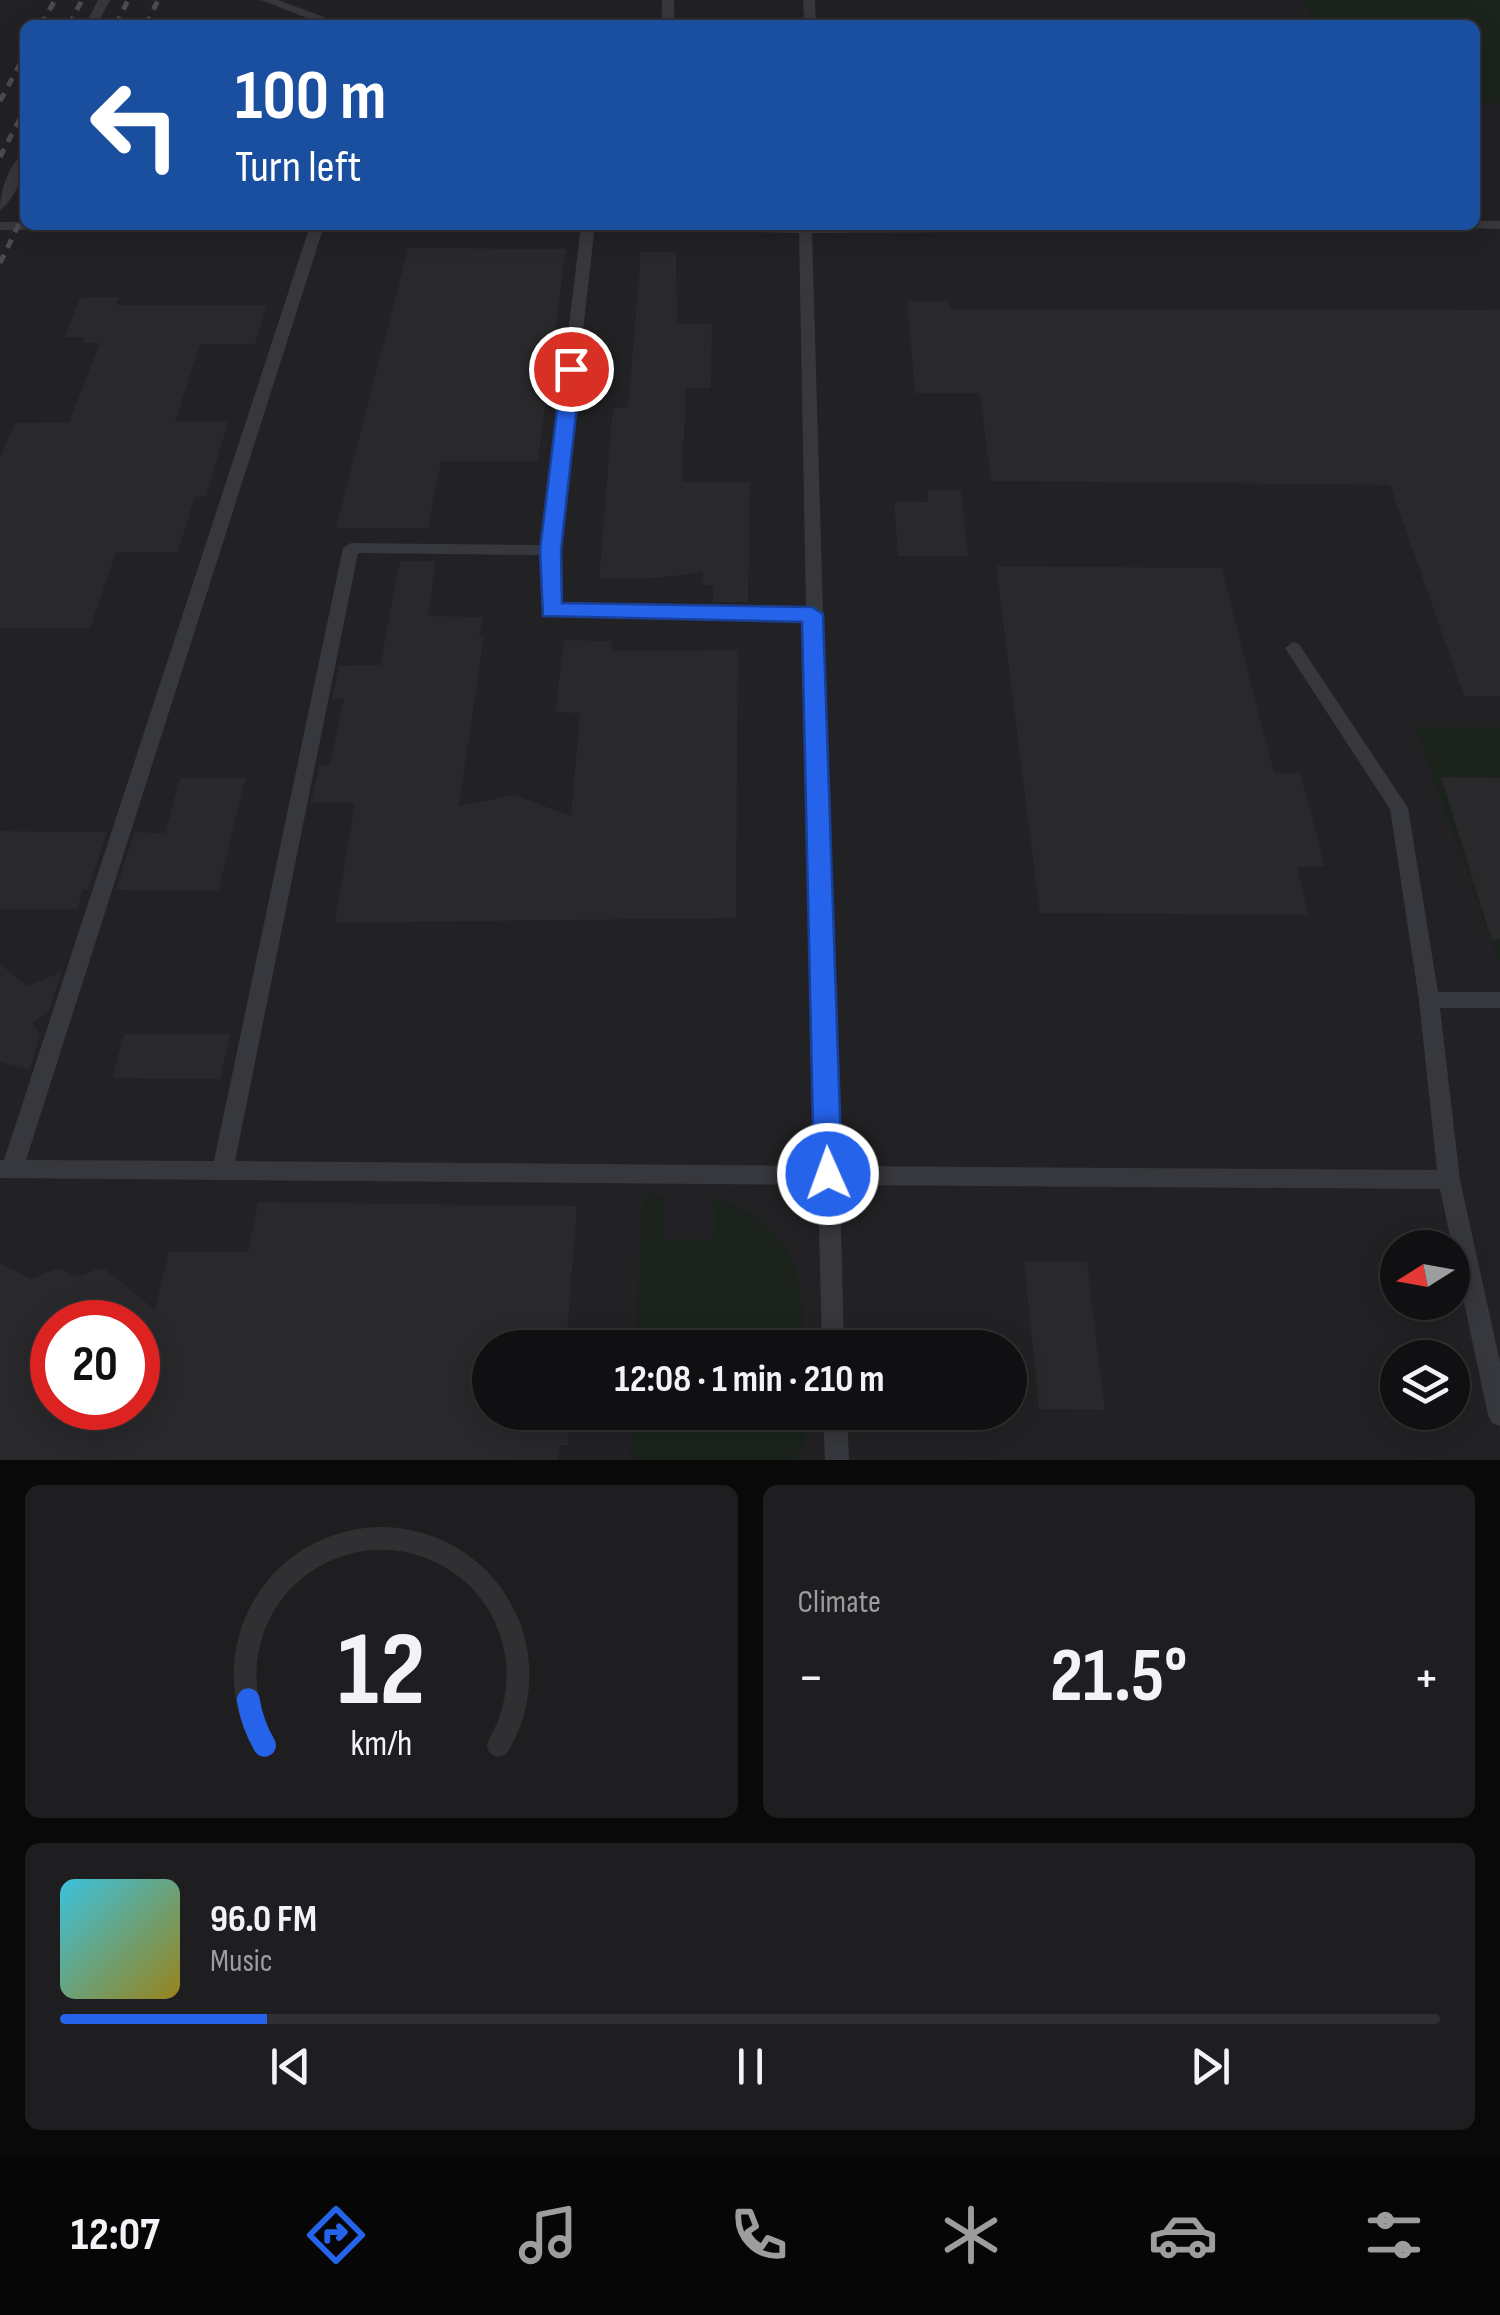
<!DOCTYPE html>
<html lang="en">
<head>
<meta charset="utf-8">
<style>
	body { margin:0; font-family:"Sofia Sans Condensed",sans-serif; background:#1e1e20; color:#f1f3f6; height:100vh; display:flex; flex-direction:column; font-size:38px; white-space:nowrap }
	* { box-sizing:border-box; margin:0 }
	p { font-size:32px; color:#9c9d9f }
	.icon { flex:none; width:55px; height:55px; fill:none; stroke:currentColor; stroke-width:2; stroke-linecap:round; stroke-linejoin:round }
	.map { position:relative; height:1460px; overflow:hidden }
	.panel { display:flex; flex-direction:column; gap:25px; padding:25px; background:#09090a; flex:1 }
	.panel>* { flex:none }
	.top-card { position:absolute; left:20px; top:20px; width:1460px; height:210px; border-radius:15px; box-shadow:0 5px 25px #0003,0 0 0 2px #303032; background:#1a4fa0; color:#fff; overflow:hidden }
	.needle { width:65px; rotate:259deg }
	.tools { position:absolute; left:1380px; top:1230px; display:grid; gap:20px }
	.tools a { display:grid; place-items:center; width:90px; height:90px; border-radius:50%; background:#101012; box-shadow:0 5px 25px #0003,0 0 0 2px #303032; font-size:50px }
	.speed { position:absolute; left:30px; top:1300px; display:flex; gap:20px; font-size:50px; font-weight:700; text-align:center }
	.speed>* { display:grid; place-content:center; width:130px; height:130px; border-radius:50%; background:#101012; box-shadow:0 5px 25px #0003,0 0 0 2px #303032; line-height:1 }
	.speed .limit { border:15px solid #d22; background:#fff; color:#111 }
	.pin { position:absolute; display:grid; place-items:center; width:85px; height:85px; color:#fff; margin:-42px; border:5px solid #fff; border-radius:50%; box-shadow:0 2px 10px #0007 }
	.me { position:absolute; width:110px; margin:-55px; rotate:358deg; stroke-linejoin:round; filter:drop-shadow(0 0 8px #0008) }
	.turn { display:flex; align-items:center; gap:35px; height:210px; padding:0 50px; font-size:45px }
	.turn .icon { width:130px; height:130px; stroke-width:2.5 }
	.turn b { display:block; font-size:70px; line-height:85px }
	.big { font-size:75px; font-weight:700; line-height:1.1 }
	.panel .tile { flex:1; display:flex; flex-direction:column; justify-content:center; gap:15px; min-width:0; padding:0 35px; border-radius:15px; background:#1e1e20 }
	.panel .dial { align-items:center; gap:0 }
	.dial svg { height:260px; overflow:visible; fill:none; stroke:#303032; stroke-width:7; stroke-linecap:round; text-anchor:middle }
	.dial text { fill:#f1f3f6; stroke:none }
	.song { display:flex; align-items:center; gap:30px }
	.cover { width:120px; height:120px; border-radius:15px; background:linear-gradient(135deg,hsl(190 70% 55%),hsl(50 70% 35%)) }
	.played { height:10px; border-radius:5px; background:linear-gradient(90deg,#2563eb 15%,#303032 15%) }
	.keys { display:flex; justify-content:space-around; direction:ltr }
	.heat { display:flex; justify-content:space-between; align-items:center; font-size:55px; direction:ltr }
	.panel .tiles { flex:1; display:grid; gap:25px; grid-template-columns:1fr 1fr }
	.tile:last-child { grid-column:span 2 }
	.trip { position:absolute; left:472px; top:1330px; width:555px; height:100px; border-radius:50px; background:#101012; box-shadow:0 5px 25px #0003,0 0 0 2px #303032; font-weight:700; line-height:100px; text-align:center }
	.dock { display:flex; height:160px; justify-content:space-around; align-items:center; background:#060607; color:#9c9d9f }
	.dock .icon { width:70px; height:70px }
	.dock .selected { color:#2563eb }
	.dock b { font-size:45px; color:#f1f3f6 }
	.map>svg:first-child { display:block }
	.built { fill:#222225; fill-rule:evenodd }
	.green { fill:#1c231d }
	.building { fill:#29292c; fill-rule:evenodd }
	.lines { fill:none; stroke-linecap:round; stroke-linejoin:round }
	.service { fill:#37383d; fill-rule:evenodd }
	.rail { stroke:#4a4c52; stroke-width:5; stroke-dasharray:9 8; stroke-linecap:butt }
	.route { fill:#2563eb; stroke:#184099; stroke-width:2.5 }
</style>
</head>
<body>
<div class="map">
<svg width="1500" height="1460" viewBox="0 0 1500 1460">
	<rect width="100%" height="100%" fill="#161618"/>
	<path class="built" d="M0 0H1500V1460H0ZM25 25H1475V225H25ZM1398 1248H1452V1302H1398ZM52 1322H138V1408H52ZM490 1348H1010V1412H490ZM1398 1358H1452V1412H1398Z"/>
	<path class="green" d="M1304 0H1500V103L1475 102V25H1314Z
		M1415 726H1500V960H1498Z
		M648 1194 664 1195 662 1239H714V1199C798 1225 802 1269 804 1347H635L642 1205Z
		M632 1413H805V1446L797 1460H630Z"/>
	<path class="building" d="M408 248 566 249 538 461H441L428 528H336Z
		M641 252H676L677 324H712L711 388H686L682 482H750L748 602H713L714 585H702L703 572 658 578 599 579 613 408H628Z
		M119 297 116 305H267L255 344H200L175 422H228L206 497 195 496 178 552H116L90 628H0V458L15 423 69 422 100 343H83L85 337H65L80 298Z
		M907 301H949V309L1500 310V696H1464L1390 485 991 481 980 393H915Z
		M927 490H961L968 556H898L894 502H928Z
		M400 561H436L428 616 483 617 479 636H484L459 806 514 795 571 816 580 713 555 712 564 640 612 641 611 651 738 650 736 918 335 923 355 803H311L319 765H330L344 699H332L339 666 380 665Z
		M996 566 1222 568 1274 773H1300L1325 866 1297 867 1309 915 1040 913Z
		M1441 777 1500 778V939L1492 941Z
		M180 778H246L218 891 116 890 134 832 165 833Z
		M0 831 107 832 88 890H83L77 909H0Z
		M0 964 27 986 62 972 49 1010 33 1023 40 1037 29 1070 0 1062Z
		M124 1034H230L220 1079 112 1078Z
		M258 1202 577 1206 566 1348H490V1412H570L568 1445H559L558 1460H0V1263L31 1279 53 1270 61 1269 77 1277 95 1270H106L155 1310 169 1252H248ZM52 1322H138V1408H52Z
		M1024 1261 1087 1262 1105 1410 1039 1409Z"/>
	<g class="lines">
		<path class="service" d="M98 0H110L97 25H85Z
			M261 0H278L337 22 662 20V0H674V20H804L803 0H815L816 25H325Z
			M25 152C25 172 16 199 0 210 0 190 9 164 25 152Z
			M1475 221H1500V229L1470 228 1468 225H1475Z
			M0 222H25V225H497L490 229H323L26 1160 214 1161 343 548 351 543 543 545 581 225H595L558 550 559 604 806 608 799 233 625 229 618 225H1451L1444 229 812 233 839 1166 1437 1170 1419 1000 1390 809 1285 648 1293 642 1299 644 1408 808 1438 992H1500V1008H1440L1460 1180 1500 1362V1426L1492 1423 1488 1415 1440 1189 840 1185 844 1348H822L818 1185 0 1178V1160H4L309 229 0 230ZM358 553 542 555 543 610 551 616 807 620 818 1166 235 1161Z
			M823 1412H847L849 1460H825Z"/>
		<path class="rail" d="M41 25 55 0
			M69 25 82 0
			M116 25 128 0
			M146 25 158 0
			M0 101 25 55
			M0 157 25 109
			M0 263 25 212"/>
	</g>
	<path class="route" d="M571 364 581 369 561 550 562 603 812 607 823 614 842 1174 838 1183 828 1187 818 1183 814 1174 802 622 543 616 540 550 562 369Z"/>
</svg>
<div class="tools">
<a><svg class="needle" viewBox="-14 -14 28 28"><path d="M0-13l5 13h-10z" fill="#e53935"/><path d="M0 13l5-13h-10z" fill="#9c9d9f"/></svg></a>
<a><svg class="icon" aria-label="layers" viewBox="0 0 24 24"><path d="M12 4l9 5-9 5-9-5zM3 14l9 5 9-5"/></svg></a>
</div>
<div class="speed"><div class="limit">20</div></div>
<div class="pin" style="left:571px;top:369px;background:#d93025"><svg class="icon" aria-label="arrive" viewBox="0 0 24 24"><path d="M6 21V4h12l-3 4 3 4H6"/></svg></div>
<svg class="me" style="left:828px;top:1174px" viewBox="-20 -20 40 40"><circle r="17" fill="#2563eb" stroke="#fff" stroke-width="3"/><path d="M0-11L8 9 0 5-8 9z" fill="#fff"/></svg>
<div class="trip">12:08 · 1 min · 210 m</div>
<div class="top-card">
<div class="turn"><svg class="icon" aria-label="left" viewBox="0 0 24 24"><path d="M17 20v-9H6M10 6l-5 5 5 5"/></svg><div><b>100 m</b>Turn left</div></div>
</div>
</div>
<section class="panel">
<div class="tiles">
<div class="tile dial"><svg viewBox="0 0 100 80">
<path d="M14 69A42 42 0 1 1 86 69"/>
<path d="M14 69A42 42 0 0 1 9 55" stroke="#2563eb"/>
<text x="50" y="56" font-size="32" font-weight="700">12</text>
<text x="50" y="72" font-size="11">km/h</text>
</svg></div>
<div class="tile"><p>Climate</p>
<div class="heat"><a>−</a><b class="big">21.5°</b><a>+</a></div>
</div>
<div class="tile">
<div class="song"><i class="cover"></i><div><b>96.0 FM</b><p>Music</p></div></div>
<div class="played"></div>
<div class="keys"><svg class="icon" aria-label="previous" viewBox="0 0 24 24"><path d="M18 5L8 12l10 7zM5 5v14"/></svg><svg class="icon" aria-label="pause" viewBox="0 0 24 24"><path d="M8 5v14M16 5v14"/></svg><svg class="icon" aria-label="next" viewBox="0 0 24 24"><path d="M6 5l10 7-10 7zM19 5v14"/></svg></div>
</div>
</div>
</section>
<nav class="dock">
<b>12:07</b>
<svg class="icon selected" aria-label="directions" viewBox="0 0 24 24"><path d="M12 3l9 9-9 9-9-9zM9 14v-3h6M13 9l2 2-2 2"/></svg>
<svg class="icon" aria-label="music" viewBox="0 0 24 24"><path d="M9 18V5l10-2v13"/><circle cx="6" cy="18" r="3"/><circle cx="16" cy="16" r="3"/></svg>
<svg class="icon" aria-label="phone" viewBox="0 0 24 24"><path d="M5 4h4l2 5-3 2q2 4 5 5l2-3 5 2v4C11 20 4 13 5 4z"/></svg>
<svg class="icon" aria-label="climate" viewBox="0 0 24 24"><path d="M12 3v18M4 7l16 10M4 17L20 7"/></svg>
<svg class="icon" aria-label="car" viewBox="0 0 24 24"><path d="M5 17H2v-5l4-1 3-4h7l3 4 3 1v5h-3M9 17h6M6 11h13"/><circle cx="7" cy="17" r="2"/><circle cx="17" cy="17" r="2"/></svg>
<svg class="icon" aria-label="filters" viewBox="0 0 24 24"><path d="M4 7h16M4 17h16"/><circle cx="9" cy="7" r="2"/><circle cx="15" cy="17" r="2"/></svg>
</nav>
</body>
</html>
